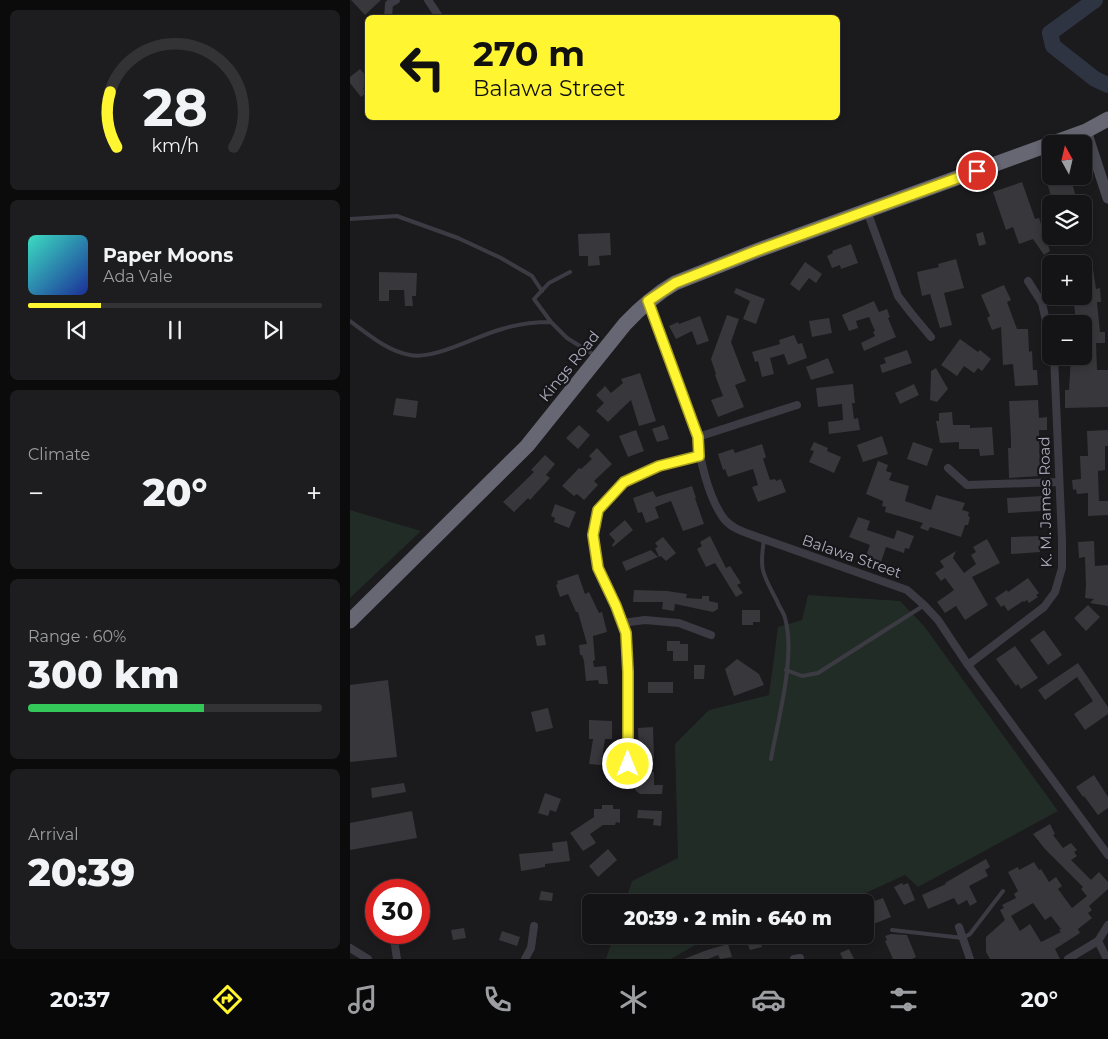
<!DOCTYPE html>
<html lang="en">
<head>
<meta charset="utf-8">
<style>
	body { margin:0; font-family:Montserrat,sans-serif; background:#1d1d1f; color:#f1f3f6; height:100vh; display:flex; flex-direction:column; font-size:19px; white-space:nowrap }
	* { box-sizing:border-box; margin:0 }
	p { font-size:16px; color:#9d9ea1 }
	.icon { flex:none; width:28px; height:28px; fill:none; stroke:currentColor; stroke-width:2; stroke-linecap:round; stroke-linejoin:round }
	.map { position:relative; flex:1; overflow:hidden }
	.side { display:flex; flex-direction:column; gap:10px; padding:10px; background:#0b0b0c; width:350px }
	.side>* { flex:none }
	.hud { position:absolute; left:15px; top:15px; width:475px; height:105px; border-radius:8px; box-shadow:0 2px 8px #0003,0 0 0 1px #333335; background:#fff531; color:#111; overflow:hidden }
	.needle { width:32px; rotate:352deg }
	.controls { position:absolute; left:692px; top:135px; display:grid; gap:10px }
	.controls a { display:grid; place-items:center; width:50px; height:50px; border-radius:8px; background:#141416; box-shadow:0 2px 8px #0003,0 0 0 1px #333335; font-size:25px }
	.speed { position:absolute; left:15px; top:879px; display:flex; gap:10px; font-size:25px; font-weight:700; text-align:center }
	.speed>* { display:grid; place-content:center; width:65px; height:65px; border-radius:50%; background:#141416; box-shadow:0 2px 8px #0003,0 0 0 1px #333335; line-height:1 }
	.speed .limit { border:8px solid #d22; background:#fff; color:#111 }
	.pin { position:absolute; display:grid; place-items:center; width:42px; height:42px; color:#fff; margin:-21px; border:2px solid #fff; border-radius:50%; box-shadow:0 1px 5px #0007 }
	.me { position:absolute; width:55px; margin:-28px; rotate:0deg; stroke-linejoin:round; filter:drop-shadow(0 0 4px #0008) }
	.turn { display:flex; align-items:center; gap:18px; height:105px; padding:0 25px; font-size:22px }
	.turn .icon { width:65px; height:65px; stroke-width:2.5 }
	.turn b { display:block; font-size:35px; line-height:42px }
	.big { font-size:38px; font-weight:800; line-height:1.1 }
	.side .card { flex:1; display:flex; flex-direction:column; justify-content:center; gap:8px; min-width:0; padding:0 18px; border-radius:8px; background:#1d1d1f }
	.side .dial { align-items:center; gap:0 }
	.dial svg { height:130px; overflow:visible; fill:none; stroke:#333335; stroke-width:7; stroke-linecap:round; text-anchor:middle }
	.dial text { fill:#f1f3f6; stroke:none }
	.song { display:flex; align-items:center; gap:15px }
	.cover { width:60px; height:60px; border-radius:8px; background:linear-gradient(135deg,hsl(170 70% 55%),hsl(230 70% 35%)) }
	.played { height:5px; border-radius:2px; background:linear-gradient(90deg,#fff531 25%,#333335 25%) }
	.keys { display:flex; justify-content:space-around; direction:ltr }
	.heat { display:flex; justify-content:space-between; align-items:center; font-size:28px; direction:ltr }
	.charge { height:8px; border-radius:4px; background:linear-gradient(90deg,#34c759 60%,#333335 0) }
	.trip { position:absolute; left:232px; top:894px; width:292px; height:50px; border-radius:8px; background:#141416; box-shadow:0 2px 8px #0003,0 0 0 1px #333335; font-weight:800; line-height:50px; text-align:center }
	.tabs { display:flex; height:80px; justify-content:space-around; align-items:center; background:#080809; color:#9d9ea1 }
	.tabs .icon { width:35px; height:35px }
	.tabs .current { color:#fff531 }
	.tabs b { font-size:22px; color:#f1f3f6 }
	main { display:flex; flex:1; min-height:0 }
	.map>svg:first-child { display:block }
	.green { fill:#222c26 }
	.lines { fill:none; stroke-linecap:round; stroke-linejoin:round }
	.river { stroke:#2f3443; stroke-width:16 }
	.building { fill:#38373c; fill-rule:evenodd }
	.lane { stroke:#3c3b43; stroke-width:4 }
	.street { stroke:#3c3b43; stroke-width:8 }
	.secondary { stroke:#494953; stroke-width:11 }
	.highway { stroke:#676774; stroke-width:15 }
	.route-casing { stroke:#a69f20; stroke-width:12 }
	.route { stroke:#fff531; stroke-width:9 }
	.labels { text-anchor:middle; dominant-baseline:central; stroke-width:4.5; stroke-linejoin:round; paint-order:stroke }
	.street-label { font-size:15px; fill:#acacbe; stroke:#161518 }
</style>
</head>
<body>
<main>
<section class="side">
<div class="card dial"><svg viewBox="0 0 100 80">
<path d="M14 69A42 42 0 1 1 86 69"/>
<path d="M14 69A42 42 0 0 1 10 35" stroke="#fff531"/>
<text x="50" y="56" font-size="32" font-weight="700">28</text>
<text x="50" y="72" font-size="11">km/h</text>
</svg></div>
<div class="card">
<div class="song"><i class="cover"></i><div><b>Paper Moons</b><p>Ada Vale</p></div></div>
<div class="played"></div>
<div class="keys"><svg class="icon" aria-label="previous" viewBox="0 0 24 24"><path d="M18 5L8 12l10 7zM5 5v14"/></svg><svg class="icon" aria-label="pause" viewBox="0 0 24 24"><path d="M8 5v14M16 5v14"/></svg><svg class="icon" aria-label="next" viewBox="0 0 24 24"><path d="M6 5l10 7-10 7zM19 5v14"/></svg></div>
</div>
<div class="card"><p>Climate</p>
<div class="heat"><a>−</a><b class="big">20°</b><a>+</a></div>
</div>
<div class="card"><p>Range · 60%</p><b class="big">300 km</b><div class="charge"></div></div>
<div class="card"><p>Arrival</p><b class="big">20:39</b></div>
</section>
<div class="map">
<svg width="758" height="959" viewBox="0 0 758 959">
	<rect width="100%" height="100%" fill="#1b1a1d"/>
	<path class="green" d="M0 510 71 531 0 598Z
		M458 595 550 601 574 626 708 811 568 887 555 875 496 902H275L282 881 328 858 325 744 359 710 419 695 428 627 452 620Z
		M264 935H376L352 941 321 959H256Z"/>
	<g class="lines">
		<path class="river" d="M745 0 700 33 703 46 745 79 758 85"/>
	</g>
	<path class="building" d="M1 0H31L15 15Z
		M10 69 18 78V85L13 88 16 93 11 97 0 83V77Z
		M695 176H720L728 204H699L697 198 701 196Z
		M672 182 685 219 689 218 700 251 694 255 683 239 669 244 663 227 656 230 643 192Z
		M633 232 636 244 629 246 626 234Z
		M260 233 261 255 249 256 250 265 238 266V256H229L228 234Z
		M501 244 508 263 491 269 490 265 482 268 477 256 483 253 482 251Z
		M606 259 614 288 594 293 602 325 590 328 580 294 572 296 567 272 589 267 588 264Z
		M455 262 472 274 466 283 459 278 449 291 440 284Z
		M743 269 746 289 750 288 751 302H747L750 332H755V343H746L747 370H758V407L715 408V390H719L721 356H734V350H736V320L726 321 723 296H734V271Z
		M29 272 67 273 66 296H62L63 306H55L54 290H39V301H29Z
		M654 285 661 300 657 302 667 329H678L679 352 682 351 683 370H687L688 385 665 386 663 364 653 365 651 327 642 330 637 318 640 316 631 295Z
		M386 288 415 299 406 324 393 319 400 301 384 293Z
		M524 301 529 312 537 309 540 317 538 318 546 337 514 351 511 343 525 336 523 332 525 331 519 317 506 321 508 328 499 331 492 315Z
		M377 315 389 319 381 342 396 381 385 385 394 407 368 417 361 400 373 396 365 375 366 374 361 359Z
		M350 316 359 341 347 345 342 331 326 339 319 326 328 322 329 324Z
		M479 318 482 333 462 337 459 321Z
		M444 335 448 344 452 343 457 358 438 365 434 354 420 358 424 374 412 377 408 361 405 362 402 352 430 344 429 340Z
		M610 339 628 352 630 350 641 359 632 371 628 368 624 373 614 366 607 376 591 365Z
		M557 350 562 363 532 373 530 365 536 363 534 358Z
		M478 358 484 373 461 380 456 367Z
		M586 368 598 389 587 402 580 400 581 371Z
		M290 373 306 421 289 426 281 400 258 422 246 411 254 403 246 395 255 386 261 393 273 383 271 379Z
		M503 384 505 403H502L504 419 508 418 510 430 479 434 478 422 493 420 492 404 468 407 466 388Z
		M564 384 569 395 550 404 545 393Z
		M46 398 68 401 66 418 43 415Z
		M688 400 689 418 697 417V430H689L690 476 659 478 658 448H661V440L659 401Z
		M602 412 603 425H620V428L642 427 644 455 630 456 629 449H609V442L590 443 586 421H589V413Z
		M229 425 240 435 228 449 216 438Z
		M314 425 319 439 307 442 302 429Z
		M286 430 294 451 278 457 269 436Z
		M758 430V446H755V470L748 471 749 501H758V515L738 516V493L727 494 726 489 723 490 722 480 731 479 730 456H738L737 431Z
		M532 436 538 454 513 462 507 445Z
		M464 442 478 448 477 451 491 457 484 473 459 462 464 451 460 450Z
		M563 442 583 449 577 466 557 459Z
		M412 444 416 457 413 459 420 480 425 479 426 481 431 479 436 492 408 502 402 487 408 485 403 469 378 477 375 469 373 470 368 454 383 449 385 453Z
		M247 448 262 464 244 481 248 485 234 500 227 494 224 496 212 486 229 468 231 469 242 459 239 456Z
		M195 455 205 464 196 475 200 478 180 500 178 498 164 512 153 502 184 472 181 470Z
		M528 461 538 465 536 471 542 473 539 480 559 486 555 501 581 510 586 495 615 503 612 510 619 512 618 516 620 517 618 525H615L611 537 580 527 578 531 570 528 573 523 535 512 536 507 532 506 533 501 516 494Z
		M342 486 346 498H345L354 524 333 531 321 501 305 507 309 518 296 523 292 512 288 513 283 498 303 491 306 497Z
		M693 496V511L658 513 657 498Z
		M205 504 226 512 219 528 204 522 205 518 201 516Z
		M508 517 520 521 517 530 544 539 547 530 564 536 559 549 555 548 554 553 536 547 530 565 519 561 521 557 516 556 520 545 499 537Z
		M275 520 283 530 263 547 262 545 265 541 259 534Z
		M360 536 376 568 380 566 391 583 387 585 393 593 386 597 365 563 356 567 347 549 352 546 350 542Z
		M690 536V552L661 554V537Z
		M313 537 326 553 316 561 311 556 309 557 305 548 308 547 305 543Z
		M637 539 650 563 622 577 638 605 615 620 606 606 595 613 587 602 604 590 595 578 591 581 585 573 594 567 590 561 606 551 603 558 614 573 626 564 621 555 626 552 623 547Z
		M744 541 745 566 758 565V606L740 603 744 599 735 598 736 586 735 557 729 558 728 542Z
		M301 550 308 557 276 571 272 562Z
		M228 574 235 594 239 592 249 613 252 612 257 632 243 636 245 660 243 661 244 667 256 666 258 684H249L248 680 236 681 234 661 232 655H230L229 645 237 644 228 612H226L218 594 210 597 206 585 208 584 207 581Z
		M678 578 689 593 686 595 688 597 679 603 677 600 674 602 673 601 658 611 654 605 651 607 645 598 657 590 658 592Z
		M284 590 317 591 337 594 336 598 352 599V596H359V601L368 603V609L363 612 325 604 324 611 312 609 313 602H283Z
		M738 605 750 617 736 631 724 618Z
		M392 610H410V622H403V625H392Z
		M694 630 712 655 698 665 680 640Z
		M194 634 196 645 187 646 185 636Z
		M317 641H330V644H338V661H323V651H317Z
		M665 646 688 678 671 689 668 684 666 686 646 659Z
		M387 659 409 674 414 685 384 696 375 669Z
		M728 663 758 707V714L735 730 724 714 743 701 727 677 695 700 688 690Z
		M344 665H355L354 679H344Z
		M38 680 47 757 0 762V685Z
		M298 682H323V693H298Z
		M198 708 203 728 186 732 181 712Z
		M239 720 262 721V739H255L251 765 239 764 243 739H239Z
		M303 727 304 758 289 759 288 728Z
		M291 772H304V785H313L312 794H290L285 790V780H291Z
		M744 775 758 797V808L748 815 734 796 733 797 726 787Z
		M54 783 56 792 22 798 21 788Z
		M195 793 211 799 206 812 200 810 198 816 188 813Z
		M252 805H263V809H270V823L266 822 265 825H253L240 834 246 843 233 851 220 833 244 817V809H252Z
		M288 810 312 811 311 826 303 825 304 819 287 818Z
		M62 811 67 838 0 850V823Z
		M700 824 705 834 703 835 713 848 721 843 727 850 724 852 727 856 721 860 741 880 749 872 758 882V889L739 906 742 910 738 913 742 918 728 929 730 933 705 949 710 959H640L636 952V937L655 920 650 910 654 908 652 905 666 898 664 894 668 891 658 872 668 867 669 870 684 862 689 870 691 869 699 882 706 877 712 886 708 889 722 908 737 896 731 889 733 887 695 849 683 834ZM683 903 695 920 701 916 711 929 709 930 711 932 691 942 680 924 670 931 661 916Z
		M217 841 220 861 195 864V867L171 871 169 854 203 851 202 843Z
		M258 849 267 860 248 877 239 866Z
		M636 859 640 867 635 870 638 876 619 886 627 902 620 906 617 900 608 905 604 898 578 909 572 895 596 884 595 883Z
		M552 883 553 885 558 883 565 900 554 905 544 887Z
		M191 891 203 893 202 901 189 900Z
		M533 898 541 917 516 927V904Z
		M114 928 116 938 103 940 101 930Z
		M152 931 170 937 167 946 149 940Z
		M541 934 557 935 566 957 562 959H543L535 941 537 940 535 936Z
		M408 935 412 947 400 950 396 939Z
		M378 944 382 957 370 959 368 955 358 959H334L357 950Z
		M499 949 504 959H493L490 953Z"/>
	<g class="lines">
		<path class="lane" d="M0 219 47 216 108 238 151 258 182 276 192 291
			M0 321C18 334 37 351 60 355 85 360 126 336 152 329 168 324 185 322 201 322L217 338 246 356
			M201 322 184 299 199 283 220 272
			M414 540C409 571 413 574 427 601 429 607 434 613 435 618 446 657 428 719 421 759
			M436 670 452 676 468 673 573 606
			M542 930 613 938 620 934 653 891"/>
		<path class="street" d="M78 0 90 18
			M38 18 39 4 46 0
			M517 211 548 296 561 313 581 337
			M678 281 692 303 701 344
			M298 301 348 437C349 459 359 497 372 516 379 527 391 531 402 535L557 590 574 605 588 620 618 665 758 855
			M348 437 447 405
			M598 468 617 485 708 482
			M272 623 295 620 329 623 361 635
			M618 665 694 607 705 592 712 568V540L704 356
			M278 783 279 672 276 633 266 607 248 568 243 535 248 510 274 482 309 466 349 456
			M609 927 620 959
			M43 932 47 959
			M748 941 757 959
			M0 948 18 959
			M175 959 181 948 184 926
			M444 959 450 958
			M718 959 748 941 758 925"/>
		<path class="secondary" d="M736 131 758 198"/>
		<path class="highway" d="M0 621 177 446 275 324C290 308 306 294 325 283L406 251 736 131 758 119"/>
	</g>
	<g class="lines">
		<defs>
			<path id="route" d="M278 764V672L276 633 266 606 248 568 243 535 248 510 274 482 309 466 349 456 348 437 298 301 325 283 406 251 627 171"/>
		</defs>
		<use href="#route" class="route-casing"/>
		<use href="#route" class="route"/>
	</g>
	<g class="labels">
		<g class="street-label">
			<text transform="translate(219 366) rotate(-51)">Kings Road</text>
			<text transform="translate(695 502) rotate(-91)">K. M. James Road</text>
			<text transform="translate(502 556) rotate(19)">Balawa Street</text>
		</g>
	</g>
</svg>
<div class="controls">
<a><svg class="needle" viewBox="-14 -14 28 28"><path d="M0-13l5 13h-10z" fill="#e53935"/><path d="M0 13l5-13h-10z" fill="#9d9ea1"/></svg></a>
<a><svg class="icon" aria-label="layers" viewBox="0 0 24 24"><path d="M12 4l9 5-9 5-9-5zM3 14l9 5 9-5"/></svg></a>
<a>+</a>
<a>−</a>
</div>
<div class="speed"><div class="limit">30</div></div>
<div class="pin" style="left:627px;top:171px;background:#d93025"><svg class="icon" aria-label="arrive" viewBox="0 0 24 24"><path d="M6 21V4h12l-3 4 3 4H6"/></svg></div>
<svg class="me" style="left:278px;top:764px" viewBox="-20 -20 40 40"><circle r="17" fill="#fff531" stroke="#fff" stroke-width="3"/><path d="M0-11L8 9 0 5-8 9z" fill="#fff"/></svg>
<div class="trip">20:39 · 2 min · 640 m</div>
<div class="hud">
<div class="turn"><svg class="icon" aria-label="left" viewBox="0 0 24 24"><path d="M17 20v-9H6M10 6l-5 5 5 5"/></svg><div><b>270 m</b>Balawa Street</div></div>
</div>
</div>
</main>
<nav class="tabs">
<b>20:37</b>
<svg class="icon current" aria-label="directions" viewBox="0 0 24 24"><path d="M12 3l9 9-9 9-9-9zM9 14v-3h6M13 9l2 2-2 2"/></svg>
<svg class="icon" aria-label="music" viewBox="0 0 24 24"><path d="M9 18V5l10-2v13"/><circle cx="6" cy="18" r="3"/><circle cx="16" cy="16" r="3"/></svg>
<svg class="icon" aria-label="phone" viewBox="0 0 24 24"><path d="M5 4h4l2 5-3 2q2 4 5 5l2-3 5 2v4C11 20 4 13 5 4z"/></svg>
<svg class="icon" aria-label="climate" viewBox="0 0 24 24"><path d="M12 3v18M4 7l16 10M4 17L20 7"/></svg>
<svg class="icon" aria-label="car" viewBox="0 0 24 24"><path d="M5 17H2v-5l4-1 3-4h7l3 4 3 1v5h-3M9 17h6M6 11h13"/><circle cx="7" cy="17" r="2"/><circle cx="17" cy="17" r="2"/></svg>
<svg class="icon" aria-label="filters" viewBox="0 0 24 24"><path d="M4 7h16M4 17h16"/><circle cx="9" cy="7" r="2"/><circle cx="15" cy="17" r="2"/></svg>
<b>20°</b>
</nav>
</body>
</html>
